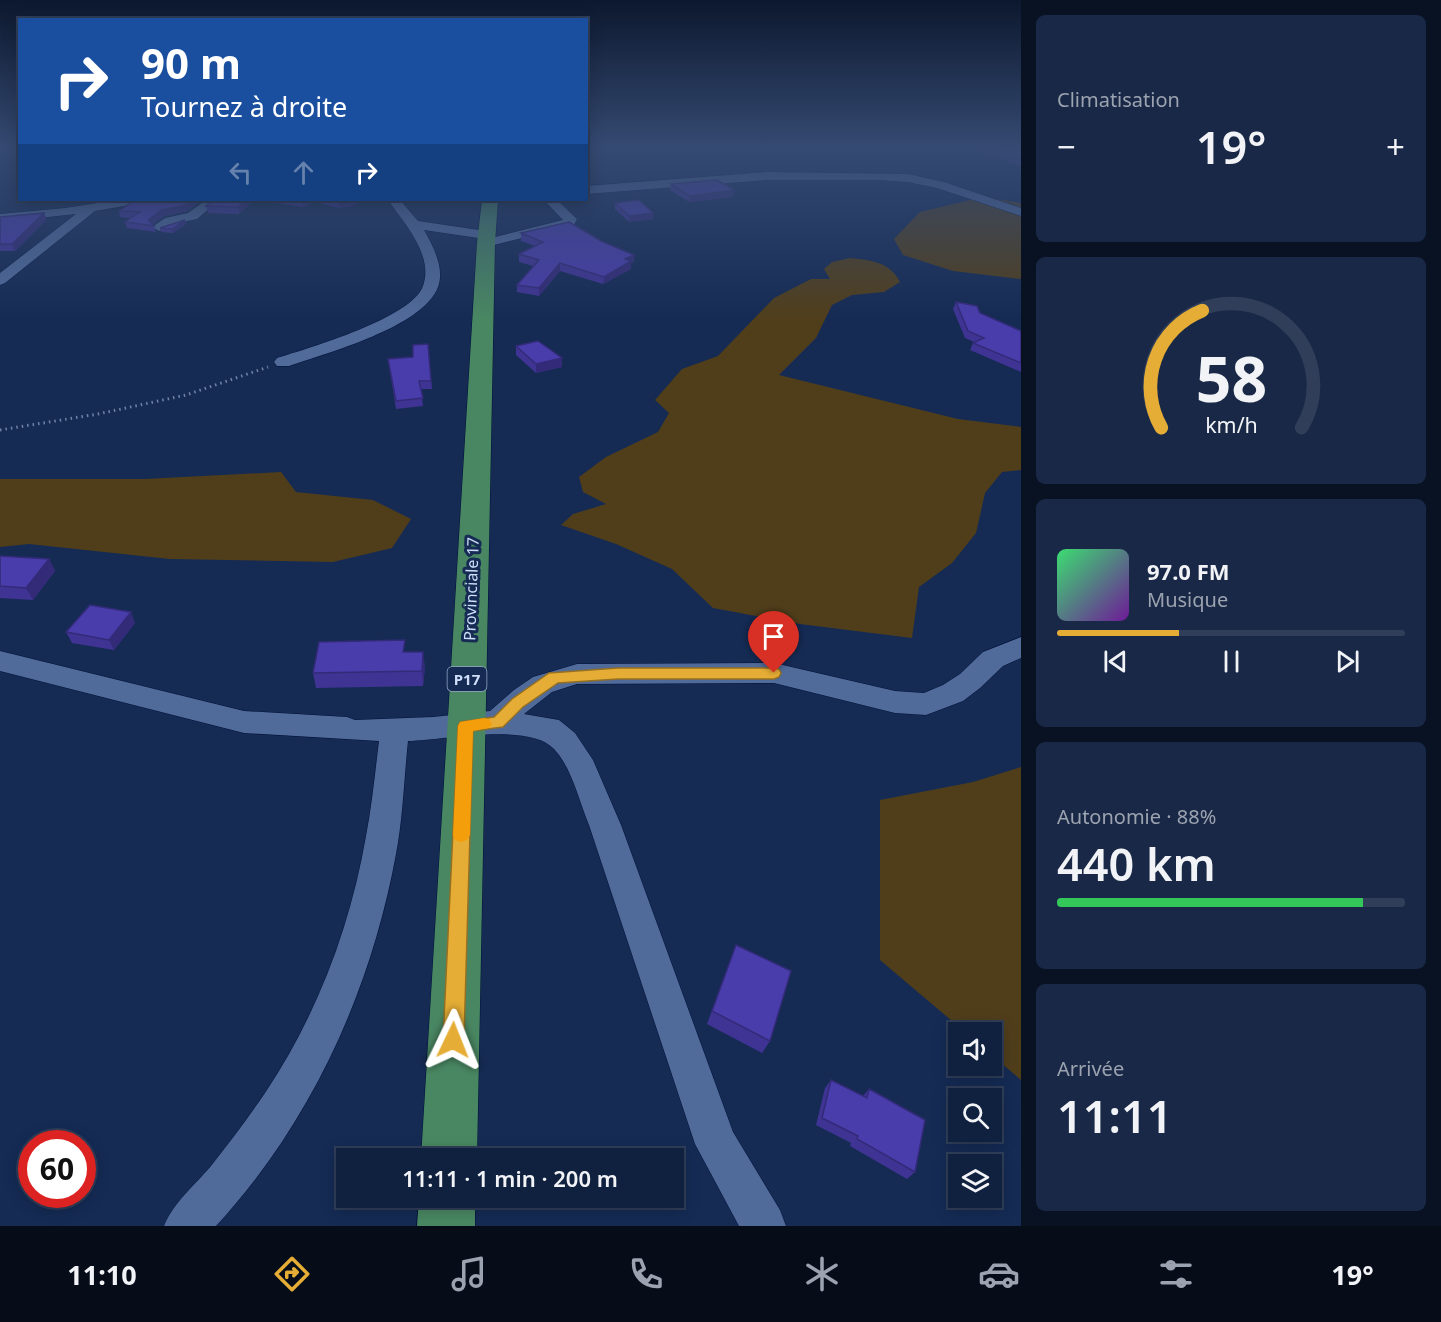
<!DOCTYPE html>
<html lang="fr">
<head>
<meta charset="utf-8">
<style>
	body { margin:0; font-family:"Noto Sans",sans-serif; background:#192846; color:#f1f3f6; height:100vh; display:flex; flex-direction:column; font-size:22px; white-space:nowrap }
	* { box-sizing:border-box; margin:0 }
	p { font-size:20px; color:#9ca3b0 }
	.icon { flex:none; width:33px; height:33px; fill:none; stroke:currentColor; stroke-width:2; stroke-linecap:round; stroke-linejoin:round }
	.map { position:relative; flex:1; overflow:hidden }
	.details { display:flex; flex-direction:column; gap:15px; padding:15px; background:#091223; width:420px }
	.details>* { flex:none }
	.guide { position:absolute; left:18px; top:18px; width:570px; height:183px; border-radius:0px; box-shadow:0 3px 15px #0003,0 0 0 2px #303e59; background:#1a4fa0; color:#fff; overflow:hidden }
	.buttons { position:absolute; left:948px; top:1022px; display:grid; gap:12px }
	.buttons a { display:grid; place-items:center; width:54px; height:54px; border-radius:0px; background:#10203f; box-shadow:0 3px 15px #0003,0 0 0 2px #303e59; font-size:30px }
	.speed { position:absolute; left:18px; top:1130px; display:flex; gap:12px; font-size:30px; font-weight:700; text-align:center }
	.speed>* { display:grid; place-content:center; width:78px; height:78px; border-radius:50%; background:#10203f; box-shadow:0 3px 15px #0003,0 0 0 2px #303e59; line-height:1 }
	.speed .limit { border:9px solid #d22; background:#fff; color:#111 }
	.pin { position:absolute; display:grid; place-items:center; width:51px; height:51px; color:#fff; margin:-62px -26px; border-radius:50% 50% 50% 0; rotate:-45deg; box-shadow:0 0 6px #0007 }
	.pin .icon { rotate:45deg }
	.me { position:absolute; width:66px; margin:-33px; rotate:2deg; stroke-linejoin:round; filter:drop-shadow(0 0 4px #0008) }
	.turn { display:flex; align-items:center; gap:21px; height:126px; padding:0 24px; font-size:27px }
	.turn .icon { width:78px; height:78px; stroke-width:2.5 }
	.turn b { display:block; font-size:42px; line-height:51px }
	.lanes { display:flex; align-items:center; height:57px; padding:0 24px; background:#0003; justify-content:center; gap:30px; direction:ltr }
	.lanes .off { opacity:.35 }
	.big { font-size:45px; font-weight:600; line-height:1.1 }
	.details .tile { flex:1; display:flex; flex-direction:column; justify-content:center; gap:9px; min-width:0; padding:0 21px; border-radius:9px; background:#192846 }
	.details .dial { align-items:center; gap:0 }
	.dial svg { height:156px; overflow:visible; fill:none; stroke:#303e59; stroke-width:7; stroke-linecap:round; text-anchor:middle }
	.dial text { fill:#f1f3f6; stroke:none }
	.song { display:flex; align-items:center; gap:18px }
	.cover { width:72px; height:72px; border-radius:9px; background:linear-gradient(135deg,hsl(140 70% 55%),hsl(280 70% 35%)) }
	.played { height:6px; border-radius:3px; background:linear-gradient(90deg,#e5ad35 35%,#303e59 35%) }
	.keys { display:flex; justify-content:space-around; direction:ltr }
	.heat { display:flex; justify-content:space-between; align-items:center; font-size:33px; direction:ltr }
	.charge { height:9px; border-radius:4px; background:linear-gradient(90deg,#34c759 88%,#303e59 0) }
	.trip { position:absolute; left:336px; top:1148px; width:348px; height:60px; border-radius:0px; background:#10203f; box-shadow:0 3px 15px #0003,0 0 0 2px #303e59; font-weight:600; line-height:60px; text-align:center }
	.menu { display:flex; height:96px; justify-content:space-around; align-items:center; background:#060d19; color:#9ca3b0 }
	.menu .icon { width:42px; height:42px }
	.menu .active { color:#e5ad35 }
	.menu b { font-size:27px; color:#f1f3f6 }
	main { display:flex; flex:1; min-height:0 }
	.map>svg:first-child { display:block }
	.green { fill:#503e1b }
	.lines { fill:none; stroke-linecap:round; stroke-linejoin:round }
	.minor-casing { stroke:#011138; stroke-width:1 }
	.major-casing { stroke:#011138; stroke-width:1 }
	.path { stroke:#7083a5; stroke-width:3; stroke-dasharray:1.5 4; stroke-linecap:butt }
	.minor { fill:#506a99; fill-rule:evenodd }
	.major { fill:#498762; fill-rule:evenodd }
	.wall { fill:#3f3493 }
	.shaded-wall { fill:#332b78 }
	.building { fill:#493dab; stroke:#332b78; stroke-width:1.5 }
	.route { fill:#e5ad35; stroke:#957022; stroke-width:1.5 }
	.slow { fill:#f59e0b }
	.labels { text-anchor:middle; dominant-baseline:central; stroke-width:6; stroke-linejoin:round; paint-order:stroke }
	.shield { fill:#152b54; stroke:#97a8c8; stroke-width:1.5 }
	.shield-label { font-size:15px; font-weight:bold; fill:#cfdef9 }
	.street-label { font-size:16px; fill:#cfdef9; stroke:#152b54 }
</style>
</head>
<body>
<main>
<div class="map">
<svg width="1021" height="1226" viewBox="0 0 1021 1226">
	<rect width="100%" height="100%" fill="#152b54"/>
	<path class="green" d="M983 197 1021 203V279L953 271 903 255 894 239 920 212Z
		M850 258C871 260 890 262 900 282L884 292 852 295 832 305 816 338 779 375 958 419 1021 427V470L1002 472 985 493 976 533 952 563 919 587 912 638 800 624 713 608 672 569 616 544 561 525 573 514 606 504 583 492 579 477 606 457 658 432 669 413 655 400 682 369 718 356 774 298 811 279H830L824 269 832 262Z
		M281 472 296 492 373 500 411 519 392 548 333 562 170 559 29 544 0 547V479H145Z
		M1021 767V1080L992 1055V1032H965L880 960V800L973 782Z"/>
	<g class="lines">
		<defs>
			<path id="minor" d="M766 172 908 174 944 182 1021 208V216L937 188 908 182 877 180H766L586 194V186Z
				M117 200H142L136 204 95 211 5 283 0 285V273L76 214 0 222V214L65 208Z
				M206 200H219L197 219 174 224 159 231 152 227 165 218 188 213Z
				M388 200H400L418 221 486 231 491 232 493 235 491 238 563 220 544 200H557L577 219 574 225 486 247 479 243 485 239 424 230C433 246 445 268 438 287 423 327 327 353 289 366H277L274 362 277 358C309 348 412 318 423 286 434 255 404 223 388 200Z
				M1021 637V658L1003 666 980 688 963 701 926 715 895 713 774 683 577 684 552 692 524 714 559 720 575 733 593 760 621 825 733 1132 780 1210 786 1226H739L695 1144 589 825C579 801 572 768 554 749 530 722 444 740 408 741 404 779 403 817 396 854 371 991 311 1123 216 1226H164C174 1202 194 1186 211 1166 230 1142 248 1118 265 1093 317 1015 350 928 366 836 372 805 375 773 379 741L244 733 0 671V651L244 711 347 717 355 720 433 717 490 711 514 690 533 677 577 664 774 663 895 691 924 693 943 685 960 674 983 652Z"/>
			<path id="major" d="M482 200H498L495 243 477 1158H421L477 243Z
				M419 1197H475V1226H417Z"/>
		</defs>
		<use href="#minor" class="minor-casing"/>
		<use href="#major" class="major-casing"/>
		<path class="path" d="M0 430 98 414 186 395 268 367"/>
		<use href="#minor" class="minor"/>
		<use href="#major" class="major"/>
	</g>
	<path class="wall" d="M967 147H1021V166Z
		M671 184 734 190 732 197 689 202 670 190Z
		M214 200H369L351 206 339 208 315 202 303 207 254 200 239 214 208 213 206 206Z
		M615 203 653 219 629 222 615 209Z
		M119 211H187L164 216 153 224 154 226 156 232 127 228 125 222 132 218 120 217Z
		M0 217 47 219 15 251H0Z
		M185 220 186 224 173 233 161 232 160 228Z
		M521 233 634 262 631 263V269L603 284 560 271 539 296 517 292V285L533 266 519 262V254L535 246 521 241Z
		M956 302 1021 331V372L970 350 973 343 974 342 965 338 953 309Z
		M428 344 432 389H421L423 406 396 409 388 359 413 357Z
		M516 346 562 367 536 373 516 355Z
		M0 556 49 559 55 571 33 600 0 598Z
		M135 623 114 650 72 643 66 632Z
		M406 652 425 667 423 686 316 688 313 673Z
		M736 945 770 1041 762 1053 707 1024Z
		M831 1080 863 1096 869 1089 915 1172 907 1179 850 1146 851 1143 816 1125 825 1088Z"/>
	<path class="shaded-wall" d="M734 190 732 197 689 202 690 196Z
		M193 200H203L187 211 164 216 151 225 148 220 162 210Z
		M246 200H254L239 214 238 207Z
		M302 200H314L315 202 303 207Z
		M349 200H369L351 206 339 208 338 202Z
		M44 213 47 219 15 251 12 244Z
		M653 213V219L629 222V216Z
		M185 220 186 224 173 233 172 229Z
		M634 255V262L631 263V269L603 284 604 277 625 259Z
		M560 263V271L539 296V288Z
		M562 358V367L536 373V364Z
		M49 559 55 571 33 600 26 588Z
		M131 612 135 623 114 650 109 640Z
		M423 652 425 667 423 686 422 671Z"/>
	<path class="building" d="M983 147H1021V160Z
		M717 180 734 190 690 196 671 184Z
		M135 200H193L186 205 162 210 148 220 154 226 125 222 140 212 119 211Z
		M214 200H246L238 207 206 206Z
		M330 200H349L338 202Z
		M639 200 653 213 629 216 615 203Z
		M44 213 12 244H0V217Z
		M185 220 172 229 160 228Z
		M569 222 601 241 634 255 625 259 631 261 604 277 560 263 539 288 517 285 539 260 519 254 543 242 521 233Z
		M956 302 977 306 980 313 1021 331V363L973 343 984 338 968 331Z
		M538 341 562 358 536 364 516 346Z
		M428 344 431 381H419L423 398 396 401 388 359 413 357V345Z
		M0 556 49 559 26 588 0 586Z
		M90 605 131 612 109 640 66 632Z
		M405 640 403 652H423L422 671 313 673 319 642Z
		M736 945 791 971 770 1041 712 1011Z
		M831 1080 867 1098 869 1089 925 1120 915 1172 857 1139 858 1136 822 1118Z"/>
	<linearGradient id="sky" x2="0" y2="1"><stop stop-color="#0c182e"/><stop offset="0.46" stop-color="#354a72"/><stop offset="1" stop-color="#354a72" stop-opacity="0"/></linearGradient>
	<rect width="1021" height="319" fill="url(#sky)"/>
	<path class="route" d="M618 668H774L779 669 781 673 779 677 774 679H618L558 683 523 707 503 727 473 731 464 1040 461 1047 453 1050 446 1047 443 1040 458 726 460 722 494 717 512 699 549 673Z"/>
	<path class="slow" d="M484 718 489 719 492 724 489 728 473 731 470 835 467 840 461 842 455 840 453 835 458 726 460 722Z"/>
	<g class="labels">
		<rect class="shield" x="447.5" y="667" width="39" height="24" rx="4.5"/>
		<g class="shield-label">
			<text x="467" y="679">P17</text>
		</g>
		<g class="street-label">
			<text transform="translate(471 589) rotate(-88)">Provinciale 17</text>
		</g>
	</g>
</svg>
<div class="buttons">
<a><svg class="icon" aria-label="sound" viewBox="0 0 24 24"><path d="M4 9h4l5-4v14l-5-4H4zM17 9q2 3 0 6"/></svg></a>
<a><svg class="icon" aria-label="search" viewBox="0 0 24 24"><circle cx="10" cy="10" r="6"/><path d="M15 15l6 6"/></svg></a>
<a><svg class="icon" aria-label="layers" viewBox="0 0 24 24"><path d="M12 4l9 5-9 5-9-5zM3 14l9 5 9-5"/></svg></a>
</div>
<div class="speed"><div class="limit">60</div></div>
<div class="pin" style="left:774px;top:673px;background:#d93025"><svg class="icon" aria-label="arrive" viewBox="0 0 24 24"><path d="M6 21V4h12l-3 4 3 4H6"/></svg></div>
<svg class="me" style="left:453px;top:1040px" viewBox="-20 -20 40 40"><path d="M0-17L14 15 0 8-14 15z" fill="#e5ad35" stroke="#fff" stroke-width="4"/></svg>
<div class="trip">11:11 · 1 min · 200 m</div>
<div class="guide">
<div class="turn"><svg class="icon" aria-label="right" viewBox="0 0 24 24"><path d="M7 20v-9h11M14 6l5 5-5 5"/></svg><div><b>90 m</b>Tournez à droite</div></div>
<div class="lanes"><svg class="icon off" aria-label="left" viewBox="0 0 24 24"><path d="M17 20v-9H6M10 6l-5 5 5 5"/></svg><svg class="icon off" aria-label="ahead" viewBox="0 0 24 24"><path d="M12 20V5M6 11l6-6 6 6"/></svg><svg class="icon" aria-label="right" viewBox="0 0 24 24"><path d="M7 20v-9h11M14 6l5 5-5 5"/></svg></div>
</div>
</div>
<section class="details">
<div class="tile"><p>Climatisation</p>
<div class="heat"><a>−</a><b class="big">19°</b><a>+</a></div>
</div>
<div class="tile dial"><svg viewBox="0 0 100 80">
<path d="M14 69A42 42 0 1 1 86 69"/>
<path d="M14 69A42 42 0 0 1 35 9" stroke="#e5ad35"/>
<text x="50" y="56" font-size="32" font-weight="700">58</text>
<text x="50" y="72" font-size="11">km/h</text>
</svg></div>
<div class="tile">
<div class="song"><i class="cover"></i><div><b>97.0 FM</b><p>Musique</p></div></div>
<div class="played"></div>
<div class="keys"><svg class="icon" aria-label="previous" viewBox="0 0 24 24"><path d="M18 5L8 12l10 7zM5 5v14"/></svg><svg class="icon" aria-label="pause" viewBox="0 0 24 24"><path d="M8 5v14M16 5v14"/></svg><svg class="icon" aria-label="next" viewBox="0 0 24 24"><path d="M6 5l10 7-10 7zM19 5v14"/></svg></div>
</div>
<div class="tile"><p>Autonomie · 88%</p><b class="big">440 km</b><div class="charge"></div></div>
<div class="tile"><p>Arrivée</p><b class="big">11:11</b></div>
</section>
</main>
<nav class="menu">
<b>11:10</b>
<svg class="icon active" aria-label="directions" viewBox="0 0 24 24"><path d="M12 3l9 9-9 9-9-9zM9 14v-3h6M13 9l2 2-2 2"/></svg>
<svg class="icon" aria-label="music" viewBox="0 0 24 24"><path d="M9 18V5l10-2v13"/><circle cx="6" cy="18" r="3"/><circle cx="16" cy="16" r="3"/></svg>
<svg class="icon" aria-label="phone" viewBox="0 0 24 24"><path d="M5 4h4l2 5-3 2q2 4 5 5l2-3 5 2v4C11 20 4 13 5 4z"/></svg>
<svg class="icon" aria-label="climate" viewBox="0 0 24 24"><path d="M12 3v18M4 7l16 10M4 17L20 7"/></svg>
<svg class="icon" aria-label="car" viewBox="0 0 24 24"><path d="M5 17H2v-5l4-1 3-4h7l3 4 3 1v5h-3M9 17h6M6 11h13"/><circle cx="7" cy="17" r="2"/><circle cx="17" cy="17" r="2"/></svg>
<svg class="icon" aria-label="filters" viewBox="0 0 24 24"><path d="M4 7h16M4 17h16"/><circle cx="9" cy="7" r="2"/><circle cx="15" cy="17" r="2"/></svg>
<b>19°</b>
</nav>
</body>
</html>
